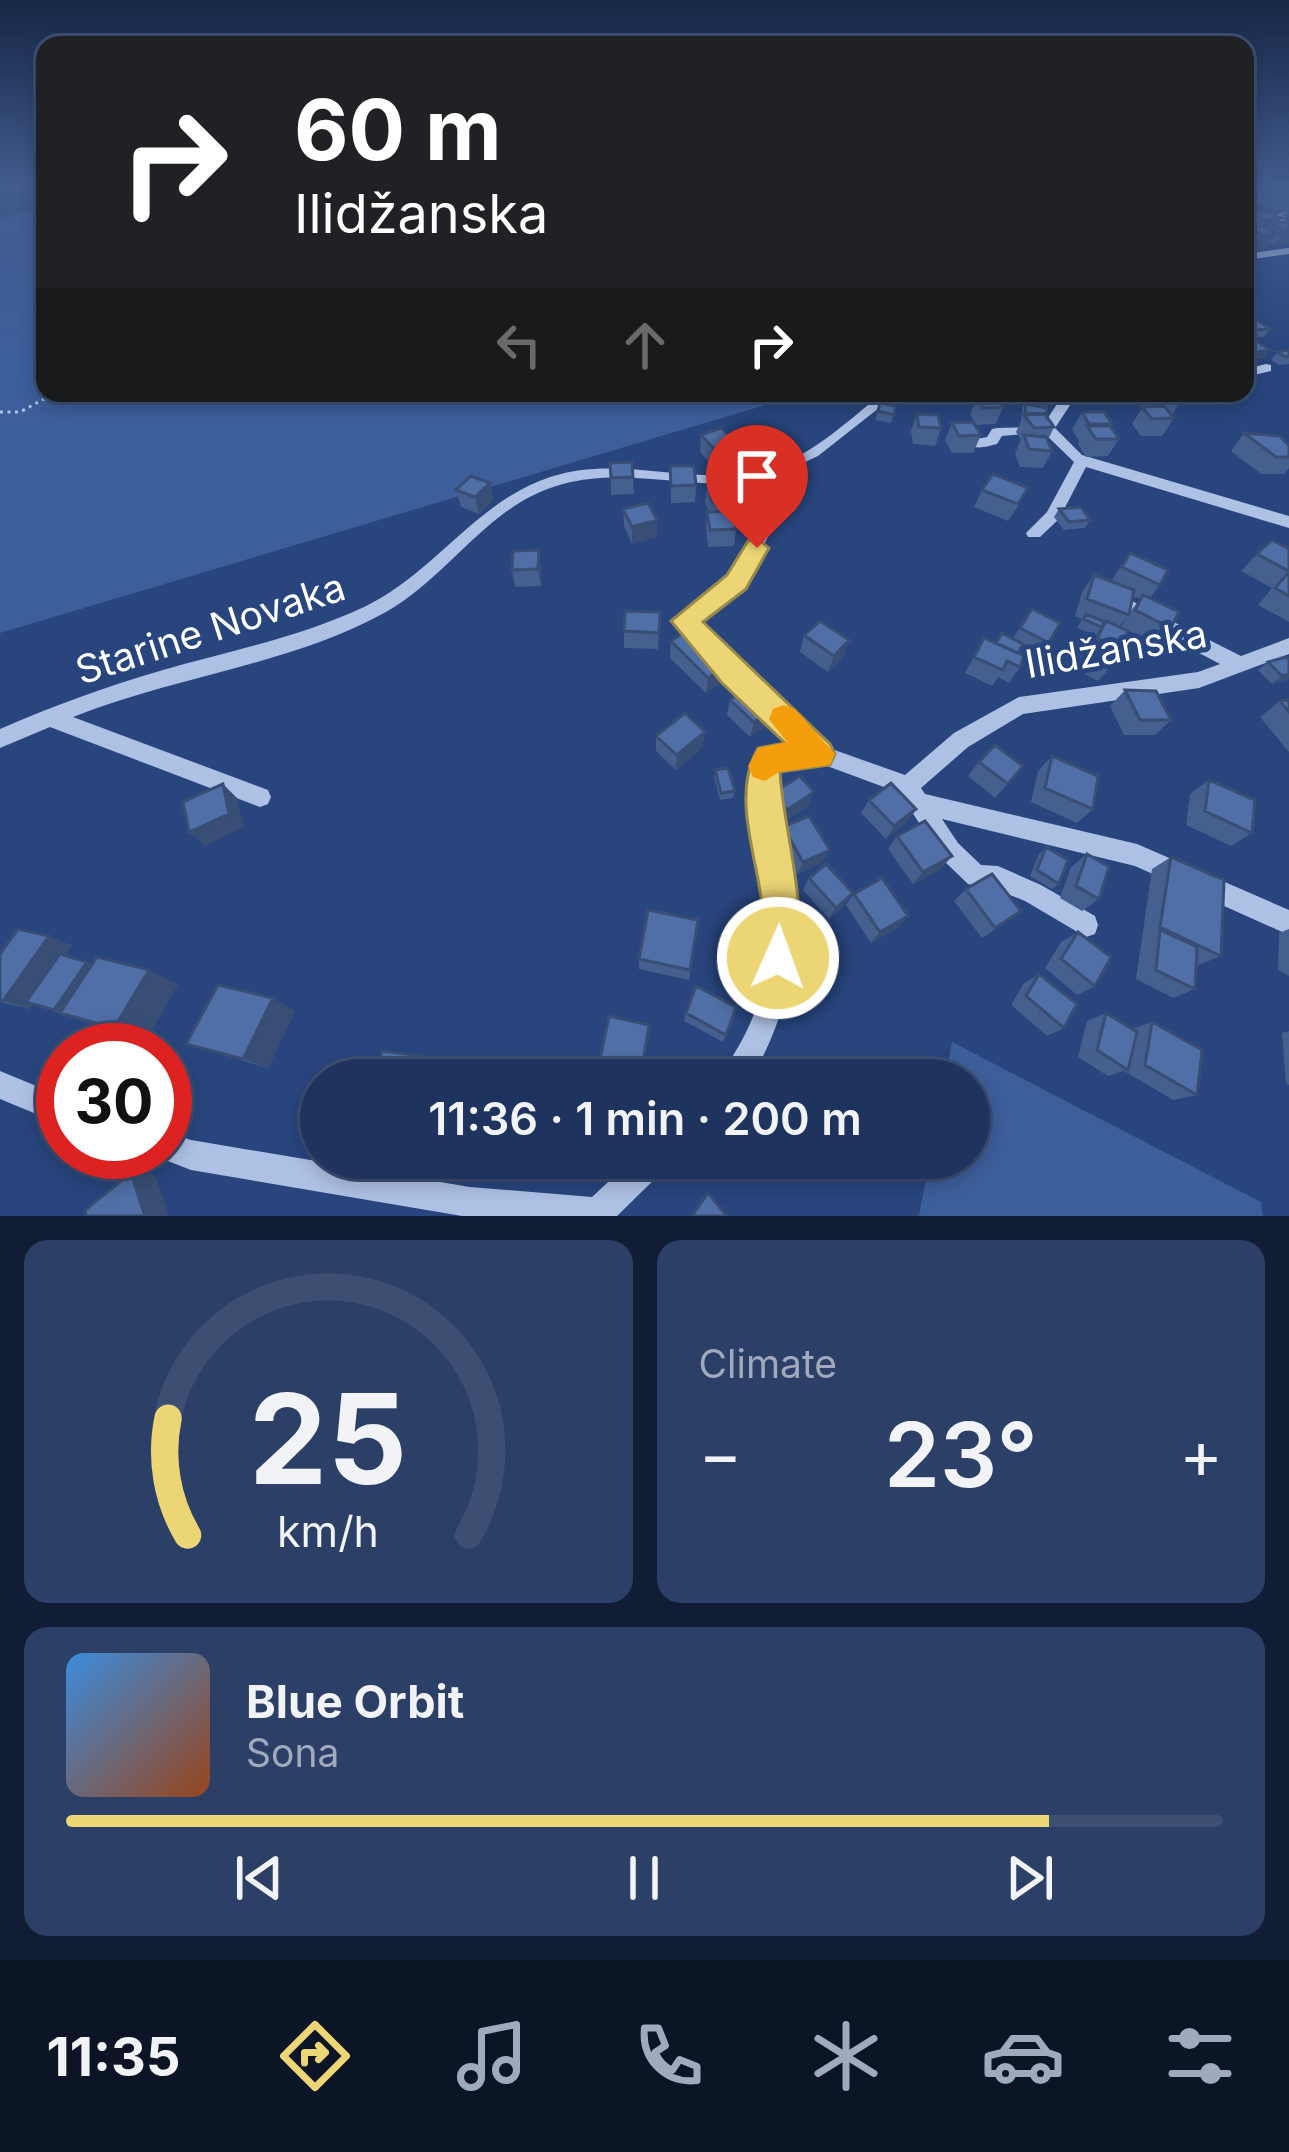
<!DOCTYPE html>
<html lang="en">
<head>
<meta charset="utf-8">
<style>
	body { margin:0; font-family:Inter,sans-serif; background:#2b3f67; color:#f1f3f6; height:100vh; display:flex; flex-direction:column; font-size:45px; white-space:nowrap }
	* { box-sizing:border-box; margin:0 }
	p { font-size:39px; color:#a1aabc }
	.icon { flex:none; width:66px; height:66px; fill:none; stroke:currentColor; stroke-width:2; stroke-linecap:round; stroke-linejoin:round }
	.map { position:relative; height:1216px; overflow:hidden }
	.drawer { display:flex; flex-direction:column; gap:24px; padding:24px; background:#101d34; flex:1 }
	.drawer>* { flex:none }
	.guide { position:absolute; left:36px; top:36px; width:1218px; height:366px; border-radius:24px; box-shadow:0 6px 18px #0003,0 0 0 3px #3c4f73; background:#202124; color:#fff; overflow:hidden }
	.speed { position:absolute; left:36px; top:1023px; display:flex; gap:24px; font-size:60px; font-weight:700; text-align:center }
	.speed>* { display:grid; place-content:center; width:156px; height:156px; border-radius:50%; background:#1e345e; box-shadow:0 6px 18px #0003,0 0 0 3px #3c4f73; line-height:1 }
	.speed .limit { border:18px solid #d22; background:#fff; color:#111 }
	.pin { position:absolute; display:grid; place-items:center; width:102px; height:102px; color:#fff; margin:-123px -51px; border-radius:50% 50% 50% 0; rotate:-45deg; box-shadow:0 0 12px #0007 }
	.pin .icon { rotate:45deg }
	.me { position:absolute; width:132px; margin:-66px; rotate:2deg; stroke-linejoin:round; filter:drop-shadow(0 0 9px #0008) }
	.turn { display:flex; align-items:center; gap:42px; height:252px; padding:0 60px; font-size:54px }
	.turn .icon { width:156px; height:156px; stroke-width:2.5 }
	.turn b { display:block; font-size:84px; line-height:102px }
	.lanes { display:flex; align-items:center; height:114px; padding:0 60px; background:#0003; justify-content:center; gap:60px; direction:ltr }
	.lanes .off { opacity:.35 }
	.big { font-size:90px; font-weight:600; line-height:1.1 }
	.drawer .widget { flex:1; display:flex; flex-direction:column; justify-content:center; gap:18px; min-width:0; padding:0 42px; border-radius:24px; background:#2b3f67 }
	.drawer .dial { align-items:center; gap:0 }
	.dial svg { height:312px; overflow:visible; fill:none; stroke:#3c4f73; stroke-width:7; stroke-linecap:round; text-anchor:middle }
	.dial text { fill:#f1f3f6; stroke:none }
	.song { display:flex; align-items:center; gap:36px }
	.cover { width:144px; height:144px; border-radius:18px; background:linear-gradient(135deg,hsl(210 70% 55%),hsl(20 70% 35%)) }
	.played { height:12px; border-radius:6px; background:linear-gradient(90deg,#ecd574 85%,#3c4f73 85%) }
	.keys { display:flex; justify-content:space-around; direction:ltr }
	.heat { display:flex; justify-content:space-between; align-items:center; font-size:66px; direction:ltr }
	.drawer .tiles { flex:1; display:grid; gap:24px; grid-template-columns:1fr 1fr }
	.widget:last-child { grid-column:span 2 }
	.trip { position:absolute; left:300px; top:1059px; width:690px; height:120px; border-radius:60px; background:#1e345e; box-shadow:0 6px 18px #0003,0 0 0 3px #3c4f73; font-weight:600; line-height:120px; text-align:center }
	.menu { display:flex; height:192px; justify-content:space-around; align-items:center; background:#0c1526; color:#a1aabc }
	.menu .icon { width:84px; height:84px }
	.menu .selected { color:#ecd574 }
	.menu b { font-size:54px; color:#f1f3f6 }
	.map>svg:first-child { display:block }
	.green { fill:#3c5e9a }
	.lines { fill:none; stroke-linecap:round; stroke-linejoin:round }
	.path { stroke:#adc1e5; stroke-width:3; stroke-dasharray:3 4.5; stroke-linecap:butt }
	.minor { fill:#adc1e5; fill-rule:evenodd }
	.wall { fill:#455f8f; fill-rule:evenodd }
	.shaded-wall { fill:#384e74 }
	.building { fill:#506fa6; stroke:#384e74; stroke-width:3 }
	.route { fill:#ecd574; stroke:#998a4b; stroke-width:3 }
	.slow { fill:#f59e0b }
	.labels { text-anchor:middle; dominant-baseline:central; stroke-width:10; stroke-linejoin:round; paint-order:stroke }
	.street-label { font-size:39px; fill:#fff; stroke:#28457d }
</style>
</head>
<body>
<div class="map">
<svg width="1289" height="1216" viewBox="0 0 1289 1216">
	<rect width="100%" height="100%" fill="#28457d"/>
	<path class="green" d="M45 203V393H776L762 406 0 633V220Z
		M952 1042 1261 1202 1263 1216H919L930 1158H969V1080H945Z"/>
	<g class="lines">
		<path class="path" d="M0 412H20L55 393"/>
		<path class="minor" d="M1289 210V216L1282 218 1289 222V229L1269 217Z
			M1289 248V254L1245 260V254Z
			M1266 364 1271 365V371L1245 377V369Z
			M883 393H898L818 456 769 479 783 504C763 552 740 592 697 622L740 668 826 747 905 775 954 733 1019 697 1198 672 1220 664 1102 602 1099 597 1102 592H1114L1241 656 1289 638V654L1199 688 1023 714 968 747 921 788 925 794 1137 844 1289 910V935L1135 866 942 819 958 843 981 865 998 866 1041 885 1095 916 1098 925 1095 934 1086 937 1025 901 998 890 968 884 942 859 900 793 819 763 777 767C767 803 780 844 788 880 802 950 787 1018 750 1080H720C726 1066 735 1053 742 1040 758 1010 768 976 769 942 773 878 735 813 763 751L796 746 726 680 676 621 711 592 734 566 767 504 755 482C692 490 626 467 563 484 489 503 450 576 386 612 293 664 173 677 73 717L268 790 271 797 268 804 260 807 50 727 0 748V729C53 706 107 686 163 670 230 651 300 637 364 607 434 574 475 502 550 477 619 454 690 486 760 471 807 461 846 422 883 393Z
			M1064 393H1078L1055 428 1082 455 1289 516V528L1086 467 1059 519 1040 537H1028L1026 533 1047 512 1074 462 1043 432 1002 436 997 444C988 446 975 451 969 443L971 440 987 437 992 429 997 428 1042 427Z
			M0 1071 63 1097V1125L0 1099Z
			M165 1131 191 1140 470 1187 592 1197 634 1158H671L666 1168 617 1216H462L191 1170 155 1156 153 1152H165Z"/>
	</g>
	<path class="wall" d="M1274 189H1289V219L1283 216 1286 210H1274L1271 208 1268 212 1281 218 1278 223 1285 222 1289 244 1274 246 1270 244 1267 248 1252 251 1245 247V222L1247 223 1250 218H1245V197L1268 198Z
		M1245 320 1270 329 1264 337 1249 338 1245 336Z
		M1245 343 1264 358 1250 360 1245 357Z
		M1289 350V364L1279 365 1271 360 1277 352Z
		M907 393H926L923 401 907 399Z
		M975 393H1003L999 400 1003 407 996 424 976 425 970 414 977 397Z
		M1027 393H1054L1046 408V416L1054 427 1048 440 1052 451 1043 468 1020 467 1015 453 1021 440 1016 432 1021 421 1023 401Z
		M1145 393H1187L1171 416 1174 418 1162 436H1141L1132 424 1142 408 1140 406 1147 395Z
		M880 403 896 406 891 423 875 420Z
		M1082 412 1112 424 1110 427 1119 439 1108 456 1086 457 1078 444 1079 441 1072 429Z
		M917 414 941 428 935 446 913 444 911 431Z
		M952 423 981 435 973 453H952L945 440Z
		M1244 433 1289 446V468L1284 474H1261L1231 451Z
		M701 435 740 446 738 464 717 471 700 452Z
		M632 462 634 494 611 495 610 463Z
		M670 466 696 485 695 502 671 503Z
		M490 483 493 500 479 514 461 507 456 490Z
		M707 485 739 499 736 516H734L736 529 734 546 708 547 706 529 707 512H709L705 502Z
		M982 490 1019 505 1008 521 974 507Z
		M623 509 657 537 632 544 624 526Z
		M1059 509 1090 520 1085 528 1064 530 1054 517Z
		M1289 547V622L1258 605 1272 588 1241 571 1257 554Z
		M1130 553 1160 585 1150 598 1171 628 1156 644 1121 627 1126 618 1119 627V649L1112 665 1098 681 1066 664 1085 636 1092 640 1095 635 1077 628 1082 619 1075 616 1082 592 1094 575 1111 581ZM1133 596 1140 599 1130 612Z
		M541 567V586L515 587 512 570Z
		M1032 609 1049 643 1037 659 1020 650 1018 653 1020 667 1009 683 998 677 992 686 965 673 984 638 996 643 1013 638Z
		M660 612 658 649 624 648V631Z
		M804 635 849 640 843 657 828 672 800 652Z
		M671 641 726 679 706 693 670 658Z
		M1289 659V679L1272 684 1258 670 1268 662Z
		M1125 690 1171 720 1155 735H1124L1110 706Z
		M730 700 774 706 770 722 750 737 727 715Z
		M1289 700V752L1260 717 1280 701Z
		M656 736 703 747 676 770 656 751Z
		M1052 756 1093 809 1077 823 1031 802 1038 771Z
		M979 762 1023 766 995 798 968 776Z
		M715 770 735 791 733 798 720 800 714 777Z
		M1209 780 1252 833 1231 846 1186 825 1190 794Z
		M773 793 808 806 782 823 769 807Z
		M869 800 916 809 907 822 886 839 861 813Z
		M783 827 823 862 797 874 778 840Z
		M897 836 941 869 913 884 888 849Z
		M1046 847 1059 884 1052 889 1030 876 1039 854Z
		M1087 854 1099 899 1082 911 1060 898 1071 867Z
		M1171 857 1221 956 1198 965 1196 964 1195 989 1173 998 1136 979 1152 869Z
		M809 878 853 893 845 905 829 919 803 890Z
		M966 889 1007 922 982 938 954 901Z
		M854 894 898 927 871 943 846 905Z
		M698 920 689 980 639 969V959Z
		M1289 929V976L1278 970 1279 933Z
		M1078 932 1095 986 1077 995 1045 968 1061 942Z
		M49 936 72 946 65 956 92 964 178 984 147 1039 95 1025 33 1004 29 1009 0 1002V954Z
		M1039 974 1064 1028 1047 1036 1011 1005 1024 983Z
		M736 1007 723 1042 684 1021 686 1013Z
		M295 1011 268 1068 186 1044Z
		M1106 1013 1132 1029 1152 1022 1197 1095 1173 1100 1124 1071 1108 1076 1078 1057 1087 1021Z
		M1289 1031V1085L1286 1084 1282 1033Z
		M649 1033 641 1079 601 1070 599 1064Z
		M824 1065 842 1080H809L813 1074Z
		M791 1158H830L821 1174 809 1176Z"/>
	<path class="shaded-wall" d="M1275 201 1266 216 1252 214 1250 218 1247 219 1256 204Z
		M1281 218 1275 227 1270 224 1263 235 1258 233 1266 221Z
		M1289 230V244L1274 246 1284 231Z
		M1277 233 1267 248 1252 251 1262 235Z
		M1270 350 1264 358 1250 360 1256 352Z
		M740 446 738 464 717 471 719 454Z
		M490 483 493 500 479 514 475 497Z
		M657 520V537L632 544V527Z
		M539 550 541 567V586L538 569Z
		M849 640 843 657 828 672 834 656Z
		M729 663 726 679 706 693 708 678Z
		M1289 674V679L1272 684 1282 676Z
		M774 706 770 722 750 737 754 722Z
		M705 732 703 747 676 770 677 755Z
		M223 784 237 798 244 827 205 846 189 832Z
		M814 792 808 806 782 823 787 810Z
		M916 809 907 822 886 839 894 826Z
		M830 850 823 862 797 874 803 862Z
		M952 856 941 869 913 884 923 872Z
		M853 893 845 905 829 919 836 908Z
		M908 916 898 927 871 943 880 932Z
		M49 936 72 946 29 1009 3 1001Z
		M87 962 108 971 77 1018 54 1010Z
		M149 970 178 984 147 1039 114 1028Z
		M273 998 295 1011 268 1068 243 1059Z
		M424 1056 434 1062 429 1080H418Z
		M517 1063 523 1069 521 1080H515Z
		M131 1173 155 1175 169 1216H145Z"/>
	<path class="building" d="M1274 189H1289V195H1283Z
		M1262 195 1275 201 1256 204 1245 199Z
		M1267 212 1281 218 1266 221 1252 214Z
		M1285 222 1289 224V230L1284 231 1270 224Z
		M1263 226 1277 233 1262 235 1248 228Z
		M1256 319 1270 329 1254 330 1245 324V320Z
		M1257 341 1270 350 1256 352 1245 345V343Z
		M1289 350V356L1286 357 1277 352Z
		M1030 393H1052L1051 399 1030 395Z
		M1154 393H1175L1182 400H1160Z
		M997 396 1003 407 983 408 977 397Z
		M880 403 896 406 894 415 878 411Z
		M1026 404 1047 408 1046 416 1045 414 1025 413Z
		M1164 406 1174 418 1152 419 1142 407Z
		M1082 412H1104L1112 424H1089Z
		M917 414 938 415 941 428 919 427Z
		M1045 414 1054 427 1034 428 1024 415Z
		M973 422 981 435 959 436 952 423Z
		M1087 426H1110L1119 439H1096Z
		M721 428 740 446 719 454 701 435Z
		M1244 433 1280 436 1289 446V457H1276Z
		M1024 435 1046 437 1052 451 1029 449Z
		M632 462 633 477 611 478 610 463Z
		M670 466H694L696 485 671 486Z
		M993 474 1028 488 1018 504 982 490Z
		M471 476 490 483 475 497 456 490Z
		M732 482 739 499 713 502 707 485Z
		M648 503 657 520 632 527 623 509Z
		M1081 507 1090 520 1069 522 1059 509Z
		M733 511 736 529 710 530 707 512Z
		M1272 540 1289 549V571L1257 554Z
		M539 550 538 569 512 570 513 551Z
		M1130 553 1168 570 1160 585 1122 567Z
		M1287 574 1289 575V596L1275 588Z
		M1094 575 1134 590 1129 615 1087 599Z
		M1143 595 1179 612 1171 628 1135 610Z
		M1032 609 1060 623 1049 643 1020 628Z
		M625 611 660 612 659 633 624 631Z
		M1086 614 1105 622 1101 627 1084 619Z
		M820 621 849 640 834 656 804 635Z
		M1106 621 1128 631 1119 649 1097 638Z
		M691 628 729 663 708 678 671 641Z
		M1002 633 1023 644 1018 653 996 643Z
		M1085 636 1118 653 1112 665 1078 648Z
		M984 638 1024 656 1020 667 1007 661 1003 670 974 657Z
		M1286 657 1289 659V674L1282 676 1268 662Z
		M750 684 774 706 754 722 730 700Z
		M1125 690 1156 691 1171 720H1140Z
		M1289 700V712L1280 701Z
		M685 713 705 732 677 755 656 736Z
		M995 745 1023 766 1008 784 979 762Z
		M1052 756 1098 776 1093 809 1045 788Z
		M728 768 735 791 721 793 715 770Z
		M800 776 814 792 787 810 773 793Z
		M1209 780 1255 800 1252 833 1205 811Z
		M891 783 916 809 894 826 869 800Z
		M223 784 229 814 189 832 183 802Z
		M809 816 830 850 803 862 783 827Z
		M925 821 952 856 923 872 897 836Z
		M1046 847 1068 860 1059 884 1037 870Z
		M1087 854 1109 867 1099 899 1076 886Z
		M1171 857 1224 880 1221 956 1160 927Z
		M826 864 853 893 836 908 809 878Z
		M992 874 1021 911 995 928 966 889Z
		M882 878 908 916 880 932 854 894Z
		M648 910 698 920 690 970 639 959Z
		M18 929 49 936 3 1001 0 1000V954Z
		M1160 930 1197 947 1195 989 1156 970Z
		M1078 932 1111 957 1095 986 1061 959Z
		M60 954 87 962 54 1010 26 1002Z
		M97 957 149 970 114 1028 60 1013Z
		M1039 974 1077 1004 1064 1028 1026 996Z
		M218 985 273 998 243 1059 186 1044Z
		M696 986 736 1007 726 1035 686 1013Z
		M1106 1013 1137 1032 1128 1070 1097 1050Z
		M609 1016 649 1025 641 1074 599 1064Z
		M1152 1022 1202 1050 1197 1095 1145 1065Z
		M382 1051 424 1056 418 1080H373Z
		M456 1060 517 1063 515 1080H452Z
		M824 1065 842 1080H815Z
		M565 1158H612L610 1168Z
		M805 1158H830L821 1174Z
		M131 1173 145 1216H86L85 1210Z
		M708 1193 727 1216H692Z"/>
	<linearGradient id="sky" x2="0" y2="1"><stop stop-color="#162645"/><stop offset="0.52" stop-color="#425c8f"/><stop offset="1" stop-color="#425c8f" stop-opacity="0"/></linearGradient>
	<rect width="1289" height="358" fill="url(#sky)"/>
	<path class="route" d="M757 538 769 548 746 589 703 622 830 744 835 754 830 765 780 772C783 830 813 921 792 972L778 977 765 972C758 954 764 943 764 926 763 868 728 801 758 748L785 743 722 683 671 621 727 575 748 541Z"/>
	<path class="slow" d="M784 705 795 709 835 754 830 765 779 772 765 781 753 777 748 766 758 748 787 742 769 719 773 709Z"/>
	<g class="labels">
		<g class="street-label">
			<text transform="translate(210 628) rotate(-18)">Starine Novaka</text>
			<text transform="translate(1116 648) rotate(-10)">Ilidžanska</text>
		</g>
	</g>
</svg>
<div class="speed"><div class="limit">30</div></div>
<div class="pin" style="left:757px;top:548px;background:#d93025"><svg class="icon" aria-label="arrive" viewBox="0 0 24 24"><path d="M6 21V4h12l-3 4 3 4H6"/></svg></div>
<svg class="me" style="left:778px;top:958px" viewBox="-20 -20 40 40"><circle r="17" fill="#ecd574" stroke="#fff" stroke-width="3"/><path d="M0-11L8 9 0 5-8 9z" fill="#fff"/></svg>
<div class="trip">11:36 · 1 min · 200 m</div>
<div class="guide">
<div class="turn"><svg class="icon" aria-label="right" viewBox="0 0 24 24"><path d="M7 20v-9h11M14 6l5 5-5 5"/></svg><div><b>60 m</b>Ilidžanska</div></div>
<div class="lanes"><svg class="icon off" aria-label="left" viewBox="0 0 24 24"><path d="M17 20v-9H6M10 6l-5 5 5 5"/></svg><svg class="icon off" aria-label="ahead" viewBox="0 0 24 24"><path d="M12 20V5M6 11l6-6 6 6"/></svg><svg class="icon" aria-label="right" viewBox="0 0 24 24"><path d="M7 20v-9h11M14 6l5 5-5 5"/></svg></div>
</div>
</div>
<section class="drawer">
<div class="tiles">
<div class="widget dial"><svg viewBox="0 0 100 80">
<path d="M14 69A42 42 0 1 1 86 69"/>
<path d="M14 69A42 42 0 0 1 9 39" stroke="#ecd574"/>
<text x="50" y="56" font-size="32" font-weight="700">25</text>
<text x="50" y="72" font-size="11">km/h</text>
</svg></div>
<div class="widget"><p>Climate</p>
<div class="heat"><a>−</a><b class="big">23°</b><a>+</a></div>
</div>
<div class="widget">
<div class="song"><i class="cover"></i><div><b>Blue Orbit</b><p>Sona</p></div></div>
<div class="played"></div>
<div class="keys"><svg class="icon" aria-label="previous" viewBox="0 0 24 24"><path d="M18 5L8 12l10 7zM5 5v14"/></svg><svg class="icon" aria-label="pause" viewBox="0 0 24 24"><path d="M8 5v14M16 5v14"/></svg><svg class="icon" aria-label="next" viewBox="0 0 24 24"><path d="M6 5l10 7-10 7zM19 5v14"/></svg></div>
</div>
</div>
</section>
<nav class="menu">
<b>11:35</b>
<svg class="icon selected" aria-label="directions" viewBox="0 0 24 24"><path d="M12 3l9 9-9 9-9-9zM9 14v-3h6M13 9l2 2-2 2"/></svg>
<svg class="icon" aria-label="music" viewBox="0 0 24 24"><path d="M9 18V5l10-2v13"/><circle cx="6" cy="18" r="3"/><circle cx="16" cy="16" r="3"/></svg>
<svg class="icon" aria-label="phone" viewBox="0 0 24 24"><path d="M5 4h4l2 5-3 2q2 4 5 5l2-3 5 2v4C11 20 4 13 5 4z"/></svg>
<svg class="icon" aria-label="climate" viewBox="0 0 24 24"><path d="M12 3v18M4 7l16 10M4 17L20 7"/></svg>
<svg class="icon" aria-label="car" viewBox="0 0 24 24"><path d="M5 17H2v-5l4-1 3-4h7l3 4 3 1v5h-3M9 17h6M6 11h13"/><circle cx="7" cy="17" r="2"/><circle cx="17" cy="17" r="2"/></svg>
<svg class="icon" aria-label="filters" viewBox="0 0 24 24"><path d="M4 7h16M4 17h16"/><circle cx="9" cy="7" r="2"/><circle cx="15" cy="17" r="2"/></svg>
</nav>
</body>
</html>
